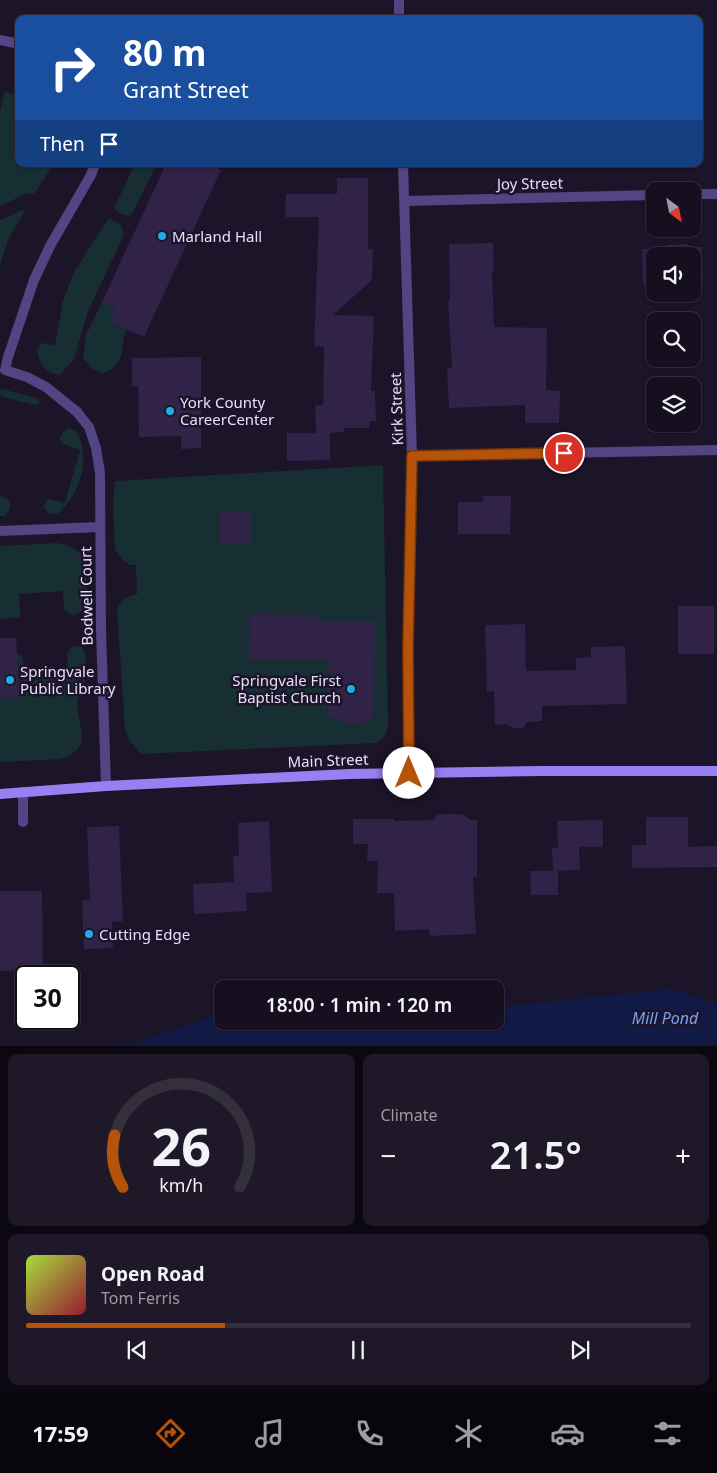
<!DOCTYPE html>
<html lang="en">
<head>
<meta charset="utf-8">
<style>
	body { margin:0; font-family:"Noto Sans",sans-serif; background:#1e1828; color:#f1f3f6; height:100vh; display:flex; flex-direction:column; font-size:19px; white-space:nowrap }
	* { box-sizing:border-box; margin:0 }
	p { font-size:16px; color:#9d9ca4 }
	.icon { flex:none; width:28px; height:28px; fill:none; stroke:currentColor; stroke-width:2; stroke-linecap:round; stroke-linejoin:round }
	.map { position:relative; height:1046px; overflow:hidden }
	.drawer { display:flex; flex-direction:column; gap:8px; padding:8px; background:#0c0811; flex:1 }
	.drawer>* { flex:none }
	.hud { position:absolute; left:15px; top:15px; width:688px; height:152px; border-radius:10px; box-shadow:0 1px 4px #0004,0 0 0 1px #342f3d; background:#1a4fa0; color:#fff; overflow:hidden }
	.needle { width:32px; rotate:148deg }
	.tools { position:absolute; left:646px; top:182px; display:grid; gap:10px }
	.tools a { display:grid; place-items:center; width:55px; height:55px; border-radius:10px; background:#150f1f; box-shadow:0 1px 4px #0004,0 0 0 1px #342f3d; font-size:25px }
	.speed { position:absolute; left:15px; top:965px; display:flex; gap:10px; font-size:25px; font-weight:700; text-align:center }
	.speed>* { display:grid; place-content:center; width:65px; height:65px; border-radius:50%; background:#150f1f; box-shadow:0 1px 4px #0004,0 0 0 1px #342f3d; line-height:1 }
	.speed .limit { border:2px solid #111; border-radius:8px; background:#fff; color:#111 }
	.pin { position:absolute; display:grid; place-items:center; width:42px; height:42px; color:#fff; margin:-21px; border:2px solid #fff; border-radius:50%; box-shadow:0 1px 5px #0007 }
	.me { position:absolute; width:55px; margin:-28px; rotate:0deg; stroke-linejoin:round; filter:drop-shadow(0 0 4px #0008) }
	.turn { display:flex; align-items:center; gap:18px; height:105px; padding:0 25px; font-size:22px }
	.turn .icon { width:65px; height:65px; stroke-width:2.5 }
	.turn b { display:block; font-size:35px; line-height:42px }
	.then { display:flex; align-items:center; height:48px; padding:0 25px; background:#0003; gap:10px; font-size:19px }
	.big { font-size:38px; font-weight:600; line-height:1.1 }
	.drawer .card { flex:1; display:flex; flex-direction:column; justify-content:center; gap:8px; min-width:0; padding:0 18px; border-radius:10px; background:#1e1828 }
	.drawer .dial { align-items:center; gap:0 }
	.dial svg { height:130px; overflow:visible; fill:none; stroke:#342f3d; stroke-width:7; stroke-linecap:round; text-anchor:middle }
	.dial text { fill:#f1f3f6; stroke:none }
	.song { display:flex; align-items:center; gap:15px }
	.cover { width:60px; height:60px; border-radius:8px; background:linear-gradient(135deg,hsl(80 70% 55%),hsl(350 70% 35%)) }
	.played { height:5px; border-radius:2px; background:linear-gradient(90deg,#b45309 30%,#342f3d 30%) }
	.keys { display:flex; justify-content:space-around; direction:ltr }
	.heat { display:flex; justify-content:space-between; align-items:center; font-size:28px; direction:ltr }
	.drawer .tiles { flex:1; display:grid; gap:8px; grid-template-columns:1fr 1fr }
	.card:last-child { grid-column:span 2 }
	.trip { position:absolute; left:214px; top:980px; width:290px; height:50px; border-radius:10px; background:#150f1f; box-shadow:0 1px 4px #0004,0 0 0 1px #342f3d; font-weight:600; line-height:50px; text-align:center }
	.dock { display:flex; height:80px; justify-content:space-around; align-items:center; background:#08060c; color:#9d9ca4 }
	.dock .icon { width:35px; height:35px }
	.dock .active { color:#b45309 }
	.dock b { font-size:22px; color:#f1f3f6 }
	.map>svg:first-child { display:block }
	.green { fill:#172e32 }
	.water { fill:#111a45 }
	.building { fill:#312248 }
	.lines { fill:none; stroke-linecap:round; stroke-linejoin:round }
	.lane { stroke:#534483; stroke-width:10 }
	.street { stroke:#534483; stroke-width:10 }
	.secondary { stroke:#9980f2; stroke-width:10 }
	.route-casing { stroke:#753606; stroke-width:12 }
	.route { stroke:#b45309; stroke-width:9 }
	.poi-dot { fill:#1face7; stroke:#1c1429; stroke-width:2 }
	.labels { text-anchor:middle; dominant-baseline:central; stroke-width:5; stroke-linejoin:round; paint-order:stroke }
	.street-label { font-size:15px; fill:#e8dffc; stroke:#1c1429 }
	.poi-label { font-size:15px; fill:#e8dffc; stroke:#1c1429; text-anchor:start }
	.water-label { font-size:16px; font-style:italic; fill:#78a1f1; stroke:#1c1429 }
</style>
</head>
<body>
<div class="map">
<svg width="717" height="1046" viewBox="0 0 717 1046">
	<rect width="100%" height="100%" fill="#1c1429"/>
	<path class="green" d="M5 92 19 95V164H54L34 194 28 193 0 206V111Z
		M135 164H157L133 212 130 216C123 216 119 213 114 208Z
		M26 209 8 240 0 266V220Z
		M109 218 121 225 124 235 88 311 74 359 60 375C46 373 38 364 37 350L41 343 55 345 63 301 74 272Z
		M102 302 116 309 127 329C118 350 129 363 102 374L93 369 83 359 86 335Z
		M2 389 37 398 39 400V403L35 405 3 397 0 395V391Z
		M68 428 76 431C92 457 80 496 57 514H49L43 507 46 501 49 499 65 503 80 450C69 446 48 443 68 428Z
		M383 465 388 726C386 735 384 739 375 743L141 754 129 740 125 729 117 609C121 598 126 597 137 594L136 565H130L123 560 115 550 113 502 115 481Z
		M0 496C12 499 13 507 5 516H0Z
		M58 543C71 546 81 550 87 562V604L84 610 73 616 64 610 63 591 19 594 20 617 0 619V546Z
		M78 646 82 647 86 656 85 686C61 710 106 745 60 759L0 762V698L20 697 18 662 0 663 16 653 20 654 23 658 25 677 68 673 67 653 72 647Z"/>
	<path class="water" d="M672 989 717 1004V1045H107L135 1043 222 1013V1021H495V1007Z"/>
	<path class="building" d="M166 164H209L221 170 144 337 110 322 116 309 102 302Z
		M337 178H368V249H373L372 280 333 315 374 316 371 391H375L376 421H369V428H344V432L330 433V460L287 461V433H316L315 405H323L324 347 314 346 319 217H285L286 194H337Z
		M493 243 494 271H492L494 327 547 328 546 390 560 391 559 423H525V405L449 408 447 368H452L448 301 450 300 449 244Z
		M688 244V247H702L703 284H692V256H655V285H643L642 249 667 248V245Z
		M201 357V448L181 449V436L139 437 138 386H132V358Z
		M483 496H511L510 534H458V502H483Z
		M220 511H250V544H220Z
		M678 606H714V654H678Z
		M250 614 318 615V621H375L374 718 365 719V724H341V719L328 718 329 660 249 659Z
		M525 624 526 671 576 670V658L591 657V647L625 646 627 704 542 706V721L527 722 523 728H513L506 724 495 725 494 691 487 692 485 625Z
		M0 638H16L20 697 0 698Z
		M444 814H457L465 815 470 820H477V877H473L476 934 430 936 429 929 395 931 394 893H377L378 861H367L368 844H353V819H394V821L433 820 437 815Z
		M646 817H688V847L717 846V867L632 868V845H646Z
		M603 820V847H579L580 870 553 871 552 848 558 847 557 821Z
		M269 821 272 892 246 893 247 911 194 914 193 884 234 882 233 856H239L238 823Z
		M119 826 123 921 112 922 113 948 84 949 82 900H90L87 827Z
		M530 871H558V895H531Z
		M0 891H42L43 970 0 971Z"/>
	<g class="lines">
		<path class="lane" d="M77 412 46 387 27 377 5 370 8 357 34 280 50 246 91 175 95 164
			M0 531 100 527
			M23 822V792"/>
		<path class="street" d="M399 0V19
			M0 40 19 44
			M403 164 412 456 408 647 409 773
			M692 194H717
			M405 201 655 195
			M77 412 89 427 96 448 100 473 101 630 106 786
			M412 456 717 450"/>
		<path class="secondary" d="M0 794 106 786 349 774 541 771H717"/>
	</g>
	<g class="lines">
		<defs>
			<path id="route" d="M409 773 408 647 412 456 564 453"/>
		</defs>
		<use href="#route" class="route-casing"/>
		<use href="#route" class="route"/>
	</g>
	<g class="poi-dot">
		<circle cx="162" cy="236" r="5"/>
		<circle cx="170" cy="411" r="5"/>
		<circle cx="10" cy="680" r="5"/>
		<circle cx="351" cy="689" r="5"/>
		<circle cx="89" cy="934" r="5"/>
	</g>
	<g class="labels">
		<g class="street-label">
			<text transform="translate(530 183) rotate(-1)">Joy Street</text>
			<text transform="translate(396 409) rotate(-92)">Kirk Street</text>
			<text transform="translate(86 596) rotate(-91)">Bodwell Court</text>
			<text transform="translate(328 760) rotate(-2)">Main Street</text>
		</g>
		<g class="poi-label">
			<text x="172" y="236">Marland Hall</text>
			<text x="180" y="402">York County<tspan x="180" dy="17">CareerCenter</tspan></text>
			<text x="20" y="671">Springvale<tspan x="20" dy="17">Public Library</tspan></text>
			<text x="341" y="680" text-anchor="end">Springvale First<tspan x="341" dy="17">Baptist Church</tspan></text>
			<text x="99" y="934">Cutting Edge</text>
		</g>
		<g class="water-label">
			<text x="665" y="1018">Mill Pond</text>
		</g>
	</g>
</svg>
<div class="tools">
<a><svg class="needle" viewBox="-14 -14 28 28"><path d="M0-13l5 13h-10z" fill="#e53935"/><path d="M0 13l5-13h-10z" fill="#9d9ca4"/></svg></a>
<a><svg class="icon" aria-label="sound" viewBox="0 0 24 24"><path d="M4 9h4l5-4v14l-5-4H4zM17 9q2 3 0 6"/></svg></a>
<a><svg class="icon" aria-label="search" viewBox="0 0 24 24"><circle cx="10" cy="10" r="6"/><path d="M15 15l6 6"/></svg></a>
<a><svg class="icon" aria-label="layers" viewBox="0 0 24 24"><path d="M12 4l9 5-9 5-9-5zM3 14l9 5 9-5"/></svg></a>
</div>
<div class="speed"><div class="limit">30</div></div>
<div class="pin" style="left:564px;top:453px;background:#d93025"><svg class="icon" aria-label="arrive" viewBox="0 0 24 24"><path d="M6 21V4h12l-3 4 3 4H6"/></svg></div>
<svg class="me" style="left:409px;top:773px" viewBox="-20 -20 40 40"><circle r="19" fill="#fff"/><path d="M0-13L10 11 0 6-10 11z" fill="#b45309"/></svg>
<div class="trip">18:00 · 1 min · 120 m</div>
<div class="hud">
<div class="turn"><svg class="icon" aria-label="right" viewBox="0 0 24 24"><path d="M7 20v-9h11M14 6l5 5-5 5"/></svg><div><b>80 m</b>Grant Street</div></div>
<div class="then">Then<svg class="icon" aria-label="arrive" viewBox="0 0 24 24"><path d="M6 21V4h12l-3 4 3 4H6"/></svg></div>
</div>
</div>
<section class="drawer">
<div class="tiles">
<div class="card dial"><svg viewBox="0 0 100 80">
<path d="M14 69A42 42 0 1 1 86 69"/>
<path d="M14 69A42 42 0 0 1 9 37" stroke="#b45309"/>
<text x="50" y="56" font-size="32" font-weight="700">26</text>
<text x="50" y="72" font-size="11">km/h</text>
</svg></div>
<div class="card"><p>Climate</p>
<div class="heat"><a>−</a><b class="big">21.5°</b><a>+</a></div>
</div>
<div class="card">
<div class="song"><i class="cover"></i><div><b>Open Road</b><p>Tom Ferris</p></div></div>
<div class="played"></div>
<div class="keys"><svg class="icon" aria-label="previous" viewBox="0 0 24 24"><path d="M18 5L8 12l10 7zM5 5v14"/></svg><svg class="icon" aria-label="pause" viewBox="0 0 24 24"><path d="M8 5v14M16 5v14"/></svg><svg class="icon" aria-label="next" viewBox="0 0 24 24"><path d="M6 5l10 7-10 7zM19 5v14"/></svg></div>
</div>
</div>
</section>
<nav class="dock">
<b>17:59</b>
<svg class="icon active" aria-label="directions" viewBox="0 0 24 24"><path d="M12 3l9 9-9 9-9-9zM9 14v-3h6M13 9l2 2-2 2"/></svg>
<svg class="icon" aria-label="music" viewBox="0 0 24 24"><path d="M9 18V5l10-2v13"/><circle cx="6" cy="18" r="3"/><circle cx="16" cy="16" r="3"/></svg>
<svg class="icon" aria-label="phone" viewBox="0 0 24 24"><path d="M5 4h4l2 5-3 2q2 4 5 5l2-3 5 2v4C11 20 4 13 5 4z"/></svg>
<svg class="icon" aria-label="climate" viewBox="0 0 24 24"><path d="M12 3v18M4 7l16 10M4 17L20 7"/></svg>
<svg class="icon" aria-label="car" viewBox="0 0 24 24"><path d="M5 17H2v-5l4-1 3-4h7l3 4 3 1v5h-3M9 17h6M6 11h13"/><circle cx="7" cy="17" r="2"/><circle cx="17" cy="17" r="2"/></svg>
<svg class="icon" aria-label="filters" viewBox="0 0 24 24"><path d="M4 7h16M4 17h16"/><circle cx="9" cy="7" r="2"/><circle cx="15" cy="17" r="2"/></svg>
</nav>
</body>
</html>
